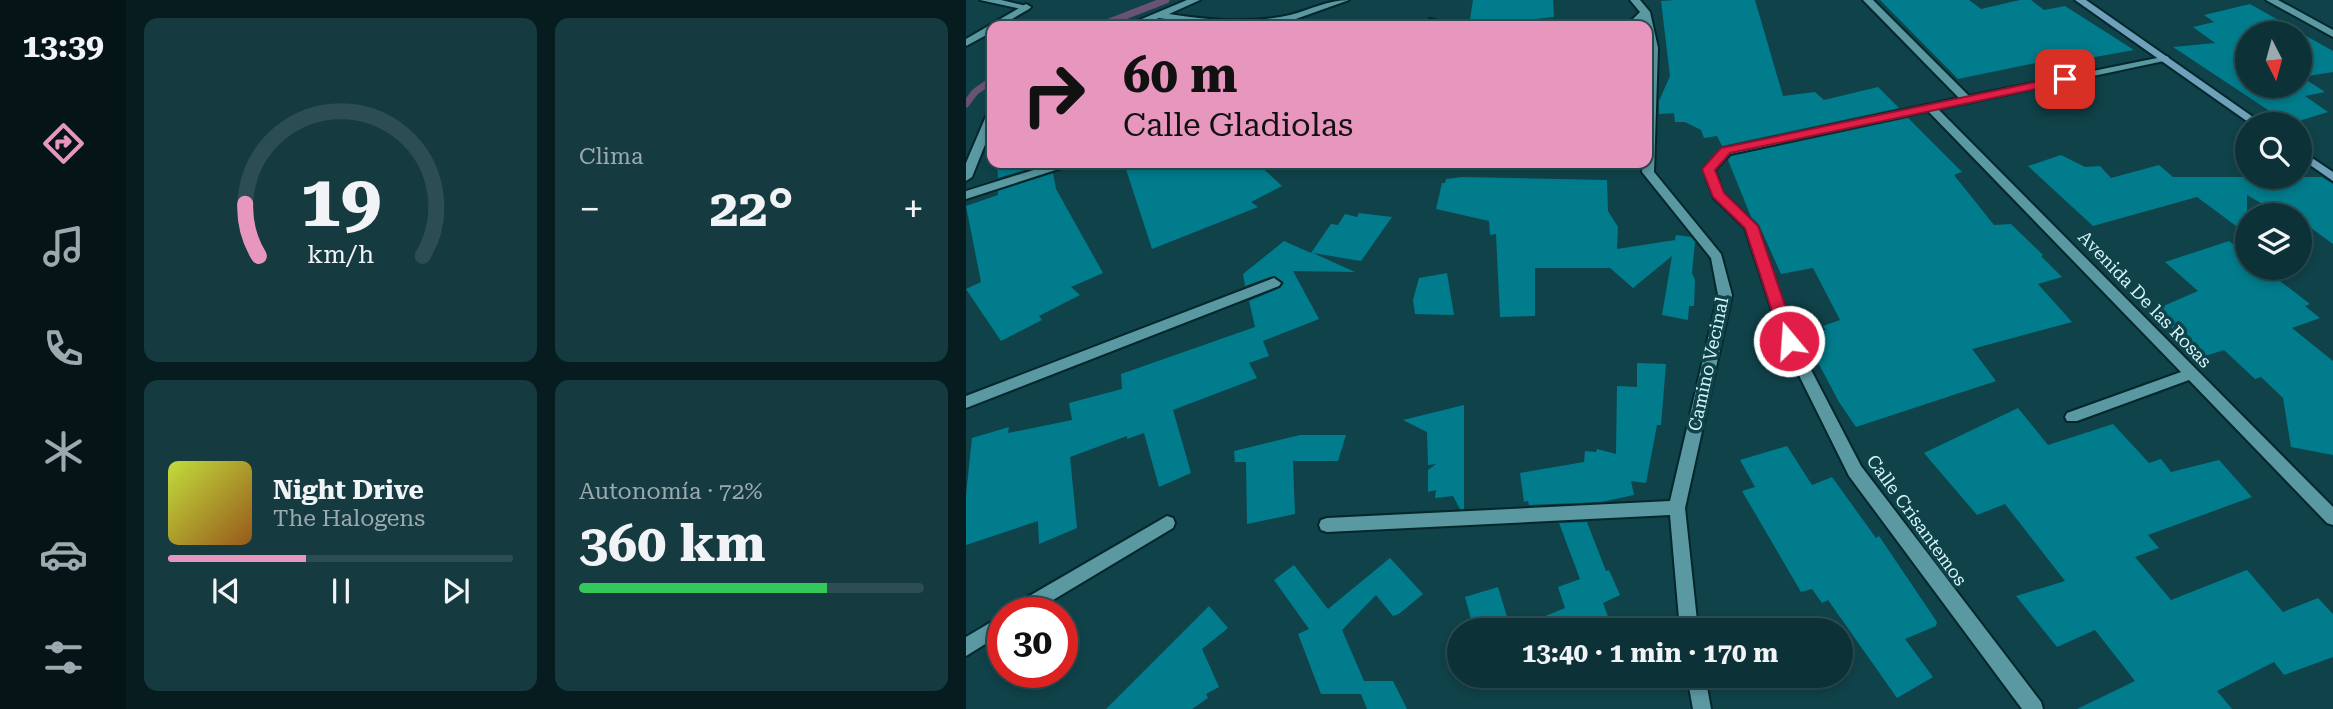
<!DOCTYPE html>
<html lang="es">
<head>
<meta charset="utf-8">
<style>
	body { margin:0; font-family:"Roboto Serif",serif; background:#153a40; color:#f1f3f6; height:100vh; display:flex; flex-direction:column; font-size:26px; white-space:nowrap }
	* { box-sizing:border-box; margin:0 }
	p { font-size:23px; color:#9aaaae }
	.icon { flex:none; width:38px; height:38px; fill:none; stroke:currentColor; stroke-width:2; stroke-linecap:round; stroke-linejoin:round }
	.map { position:relative; flex:1; overflow:hidden }
	.drawer { display:flex; flex-direction:column; gap:18px; padding:18px; background:#071c1f; width:840px }
	.drawer>* { flex:none }
	.banner { position:absolute; left:21px; top:21px; width:665px; height:147px; border-radius:14px; box-shadow:0 4px 10px #0003,0 0 0 2px #2c4d53; background:#e797bd; color:#111; overflow:hidden }
	.needle { width:46px; rotate:174deg }
	.tools { position:absolute; left:1269px; top:21px; display:grid; gap:14px }
	.tools a { display:grid; place-items:center; width:77px; height:77px; border-radius:50%; background:#0c3238; box-shadow:0 4px 10px #0003,0 0 0 2px #2c4d53; font-size:35px }
	.speed { position:absolute; left:21px; top:597px; display:flex; gap:14px; font-size:35px; font-weight:700; text-align:center }
	.speed>* { display:grid; place-content:center; width:91px; height:91px; border-radius:50%; background:#0c3238; box-shadow:0 4px 10px #0003,0 0 0 2px #2c4d53; line-height:1 }
	.speed .limit { border:10px solid #d22; background:#fff; color:#111 }
	.pin { position:absolute; display:grid; place-items:center; width:60px; height:60px; color:#fff; margin:-30px; border-radius:14px; box-shadow:0 4px 10px #0006 }
	.me { position:absolute; width:77px; margin:-38px; rotate:342deg; stroke-linejoin:round; filter:drop-shadow(0 0 5px #0008) }
	.turn { display:flex; align-items:center; gap:24px; height:147px; padding:0 21px; font-size:32px }
	.turn .icon { width:91px; height:91px; stroke-width:2.5 }
	.turn b { display:block; font-size:49px; line-height:60px }
	.big { font-size:52px; font-weight:700; line-height:1.1 }
	.drawer .tile { flex:1; display:flex; flex-direction:column; justify-content:center; gap:10px; min-width:0; padding:0 24px; border-radius:14px; background:#153a40 }
	.drawer .dial { align-items:center; gap:0 }
	.dial svg { height:182px; overflow:visible; fill:none; stroke:#2c4d53; stroke-width:7; stroke-linecap:round; text-anchor:middle }
	.dial text { fill:#f1f3f6; stroke:none }
	.song { display:flex; align-items:center; gap:21px }
	.cover { width:84px; height:84px; border-radius:10px; background:linear-gradient(135deg,hsl(70 70% 55%),hsl(30 70% 35%)) }
	.played { height:7px; border-radius:4px; background:linear-gradient(90deg,#e797bd 40%,#2c4d53 40%) }
	.keys { display:flex; justify-content:space-around; direction:ltr }
	.heat { display:flex; justify-content:space-between; align-items:center; font-size:38px; direction:ltr }
	.charge { height:10px; border-radius:5px; background:linear-gradient(90deg,#34c759 72%,#2c4d53 0) }
	.drawer .tiles { flex:1; display:grid; gap:18px; grid-template-columns:repeat(2,1fr) }
	.trip { position:absolute; left:481px; top:618px; width:406px; height:70px; border-radius:35px; background:#0c3238; box-shadow:0 4px 10px #0003,0 0 0 2px #2c4d53; font-weight:700; line-height:70px; text-align:center }
	main { display:flex; flex:1; min-height:0 }
	.tab-bar { display:flex; flex-direction:column; width:126px; justify-content:space-around; align-items:center; background:#051416; color:#9aaaae }
	.tab-bar .icon { width:49px; height:49px }
	.tab-bar .active { color:#e797bd }
	.tab-bar b { font-size:32px; color:#f1f3f6 }
	.map>svg:first-child { display:block }
	.lines { fill:none; stroke-linecap:round; stroke-linejoin:round }
	.stream { stroke:#695372; stroke-width:7 }
	.building { fill:#007c8c; fill-rule:evenodd }
	.lane-casing { stroke:#04272c; stroke-width:4 }
	.street-casing { stroke:#04272c; stroke-width:4 }
	.secondary-casing { stroke:#04272c; stroke-width:4 }
	.lane { fill:#5a98a2; fill-rule:evenodd }
	.street { fill:#5a98a2; fill-rule:evenodd }
	.secondary { fill:#6fa1bb; fill-rule:evenodd }
	.route { fill:#e11d48; stroke:#92132f; stroke-width:2 }
	.labels { text-anchor:middle; dominant-baseline:central; stroke-width:7; stroke-linejoin:round; paint-order:stroke }
	.street-label { font-size:18px; fill:#d6f5fa; stroke:#10424a }
</style>
</head>
<body>
<main>
<nav class="tab-bar">
<b>13:39</b>
<svg class="icon active" aria-label="directions" viewBox="0 0 24 24"><path d="M12 3l9 9-9 9-9-9zM9 14v-3h6M13 9l2 2-2 2"/></svg>
<svg class="icon" aria-label="music" viewBox="0 0 24 24"><path d="M9 18V5l10-2v13"/><circle cx="6" cy="18" r="3"/><circle cx="16" cy="16" r="3"/></svg>
<svg class="icon" aria-label="phone" viewBox="0 0 24 24"><path d="M5 4h4l2 5-3 2q2 4 5 5l2-3 5 2v4C11 20 4 13 5 4z"/></svg>
<svg class="icon" aria-label="climate" viewBox="0 0 24 24"><path d="M12 3v18M4 7l16 10M4 17L20 7"/></svg>
<svg class="icon" aria-label="car" viewBox="0 0 24 24"><path d="M5 17H2v-5l4-1 3-4h7l3 4 3 1v5h-3M9 17h6M6 11h13"/><circle cx="7" cy="17" r="2"/><circle cx="17" cy="17" r="2"/></svg>
<svg class="icon" aria-label="filters" viewBox="0 0 24 24"><path d="M4 7h16M4 17h16"/><circle cx="9" cy="7" r="2"/><circle cx="15" cy="17" r="2"/></svg>
</nav>
<section class="drawer">
<div class="tiles">
<div class="tile dial"><svg viewBox="0 0 100 80">
<path d="M14 69A42 42 0 1 1 86 69"/>
<path d="M14 69A42 42 0 0 1 8 46" stroke="#e797bd"/>
<text x="50" y="56" font-size="32" font-weight="700">19</text>
<text x="50" y="72" font-size="11">km/h</text>
</svg></div>
<div class="tile"><p>Clima</p>
<div class="heat"><a>−</a><b class="big">22°</b><a>+</a></div>
</div>
<div class="tile">
<div class="song"><i class="cover"></i><div><b>Night Drive</b><p>The Halogens</p></div></div>
<div class="played"></div>
<div class="keys"><svg class="icon" aria-label="previous" viewBox="0 0 24 24"><path d="M18 5L8 12l10 7zM5 5v14"/></svg><svg class="icon" aria-label="pause" viewBox="0 0 24 24"><path d="M8 5v14M16 5v14"/></svg><svg class="icon" aria-label="next" viewBox="0 0 24 24"><path d="M6 5l10 7-10 7zM19 5v14"/></svg></div>
</div>
<div class="tile"><p>Autonomía · 72%</p><b class="big">360 km</b><div class="charge"></div></div>
</div>
</section>
<div class="map">
<svg width="1367" height="709" viewBox="0 0 1367 709">
	<rect width="100%" height="100%" fill="#10424a"/>
	<g class="lines">
		<path class="stream" d="M133 26 200 0
			M0 104 9 92 26 80"/>
	</g>
	<path class="building" d="M507 0H587L588 17 503 26Z
		M709 0H789L817 96 849 92 858 100 912 87 933 108 756 146 751 136 738 138 735 130 719 122H709L708 113 693 114V101L704 76 695 1Z
		M914 0H1003L1015 9 1054 0H1065L1078 10 1099 6 1168 50 1074 67 1069 63 992 79Z
		M1284 4 1367 51V72L1336 77 1359 92 1339 96 1362 112 1323 124 1207 47 1249 43 1227 27 1248 22 1238 15ZM1281 33H1334V86H1281Z
		M942 118 996 172 988 175 1028 225 1045 224 1077 255 1075 256 1096 277 1072 284 1106 322 1006 349 1030 381 890 427 873 402 838 336 860 330 857 326 874 320 847 268 815 274 793 225 785 217 762 160 765 156Z
		M1095 155 1119 167 1134 166 1145 178 1193 165 1207 177H1356L1367 184V244L1334 220V215H1316L1281 195V234L1231 197 1127 226 1062 166Z
		M31 163H82L32 178Z
		M158 163H291L316 186 285 202 292 207 186 249Z
		M87 173 90 189 137 273 105 287 114 295 73 316 76 320 35 341 0 289 15 282 0 206 32 195V191Z
		M496 177 641 180 642 211 652 227 651 249 709 240 710 235 725 237 729 242 726 273 729 280 728 306H723L722 320 696 315 706 256 667 288 644 268H569V316L534 317 530 234 524 235 523 221 470 209 476 183H479L480 179Z
		M393 213 426 217 395 261 347 253 389 272 327 271 353 319 297 341 303 356 283 363 291 378 207 410 225 473 193 487 178 433 161 439V436L104 457 111 528 73 544 72 521 0 545V495L6 438 43 427 42 433 106 420 103 403 156 389 155 374 289 327 283 301 314 288 318 283 307 276 279 286 277 274 318 241 345 253 365 224 372 225 379 214 391 217Z
		M1263 241 1281 255V268H1297L1344 304 1339 306 1354 318 1326 328 1367 361V455L1325 447 1317 398 1295 377 1289 379 1258 350 1239 356 1186 311 1232 291 1199 262Z
		M481 273 488 315 449 314 447 300 453 278Z
		M671 363 700 364 695 425H691L680 483 665 481 668 495 635 502 563 505 562 501 558 502 554 473 618 462 619 451 630 452 631 449 650 454 651 386 671 387Z
		M498 405V509H494L487 496 469 498 470 490 462 492V470L470 464 462 465 461 432 437 420Z
		M1052 408 1082 445 1147 424 1183 463 1195 459 1205 472 1253 460 1286 497 1182 535 1193 548 1169 557 1205 600 1281 570 1317 612 1352 598 1367 614V657L1318 675 1308 662 1251 691 1266 709H1111L1169 681 1129 630 1091 647 1050 596 1099 581 1039 504 1011 515 958 453Z
		M334 435H380L372 461H327L329 514 281 524 280 462H269L268 451Z
		M821 446 846 485 866 477 910 538 913 536 971 622 970 626 939 639 967 677 931 698 862 600 856 603 846 589 835 592 776 491 789 487 774 460Z
		M621 522 640 571 643 570 654 595 637 603 646 628 508 630 499 597 532 587 545 630 599 608 592 587 614 579 593 523Z
		M424 558 457 594 433 614 427 616 410 595 376 630 398 681H427L441 709H401L395 694H355L332 634 343 629 308 580 328 565 362 609Z
		M243 606 262 628 236 649 253 687 240 694 242 698 226 709H140Z"/>
	<g class="lines">
		<defs>
			<path id="lane" d="M14 0H35L65 7 60 10Z"/>
			<path id="street" d="M221 0H234L203 14C242 20 284 24 324 15 344 10 361 0 383 0L324 21 247 26 193 18 172 26H159Z
				M664 0H674L684 12 692 48 688 172 755 254 766 295 719 508 732 630H714L704 515 361 532 355 530 353 525 355 520 361 518 704 501 752 295 745 258 676 172 677 163H681V26H677L676 20 670 26H660L674 12Z
				M897 0H907L1003 96 1201 56 1203 58 1198 61 972 109 1367 507V525L1361 523 1223 380 1111 421H1101L1099 417 1101 413 1215 372 962 111 764 154 749 170 757 193 791 226 830 341 895 466 1075 702 1077 709H1056L883 476 816 341 779 228 748 198 737 169 756 149 993 98Z
				M1300 0H1312L1367 30V37Z
				M60 4 65 7 63 9 34 26H26V32L0 46V39Z
				M464 19 472 21 468 26H458Z
				M26 111V127L6 177 0 181V163L21 114Z
				M90 163H107L105 165 0 199V191Z
				M308 278 315 283 313 286 0 408V396Z
				M201 516 207 518 209 523 207 528 67 612H43L46 606Z
				M37 615V633L0 656V637Z
				M721 676H739L745 709H727Z"/>
			<path id="secondary" d="M1109 0H1120L1297 124H1285Z
				M1334 150 1367 172V181L1334 158Z"/>
		</defs>
		<use href="#lane" class="lane-casing"/>
		<use href="#street" class="street-casing"/>
		<use href="#secondary" class="secondary-casing"/>
		<use href="#lane" class="lane"/>
		<use href="#street" class="street"/>
		<use href="#secondary" class="secondary"/>
	</g>
	<path class="route" d="M1099 76 1103 77V82L764 153 749 170 758 193 792 226 831 341 823 347 817 345 779 228 747 197 736 169 755 148Z"/>
	<g class="labels">
		<g class="street-label">
			<text transform="translate(1179 299) rotate(46)">Avenida De las Rosas</text>
			<text transform="translate(742 364) rotate(-78)">Camino Vecinal</text>
			<text transform="translate(951 520) rotate(54)">Calle Crisantemos</text>
		</g>
	</g>
</svg>
<div class="tools">
<a><svg class="needle" viewBox="-14 -14 28 28"><path d="M0-13l5 13h-10z" fill="#e53935"/><path d="M0 13l5-13h-10z" fill="#9aaaae"/></svg></a>
<a><svg class="icon" aria-label="search" viewBox="0 0 24 24"><circle cx="10" cy="10" r="6"/><path d="M15 15l6 6"/></svg></a>
<a><svg class="icon" aria-label="layers" viewBox="0 0 24 24"><path d="M12 4l9 5-9 5-9-5zM3 14l9 5 9-5"/></svg></a>
</div>
<div class="speed"><div class="limit">30</div></div>
<div class="pin" style="left:1099px;top:79px;background:#d93025"><svg class="icon" aria-label="arrive" viewBox="0 0 24 24"><path d="M6 21V4h12l-3 4 3 4H6"/></svg></div>
<svg class="me" style="left:823px;top:341px" viewBox="-20 -20 40 40"><circle r="17" fill="#e11d48" stroke="#fff" stroke-width="3"/><path d="M0-11L8 9 0 5-8 9z" fill="#fff"/></svg>
<div class="trip">13:40 · 1 min · 170 m</div>
<div class="banner">
<div class="turn"><svg class="icon" aria-label="right" viewBox="0 0 24 24"><path d="M7 20v-9h11M14 6l5 5-5 5"/></svg><div><b>60 m</b>Calle Gladiolas</div></div>
</div>
</div>
</main>
</body>
</html>
